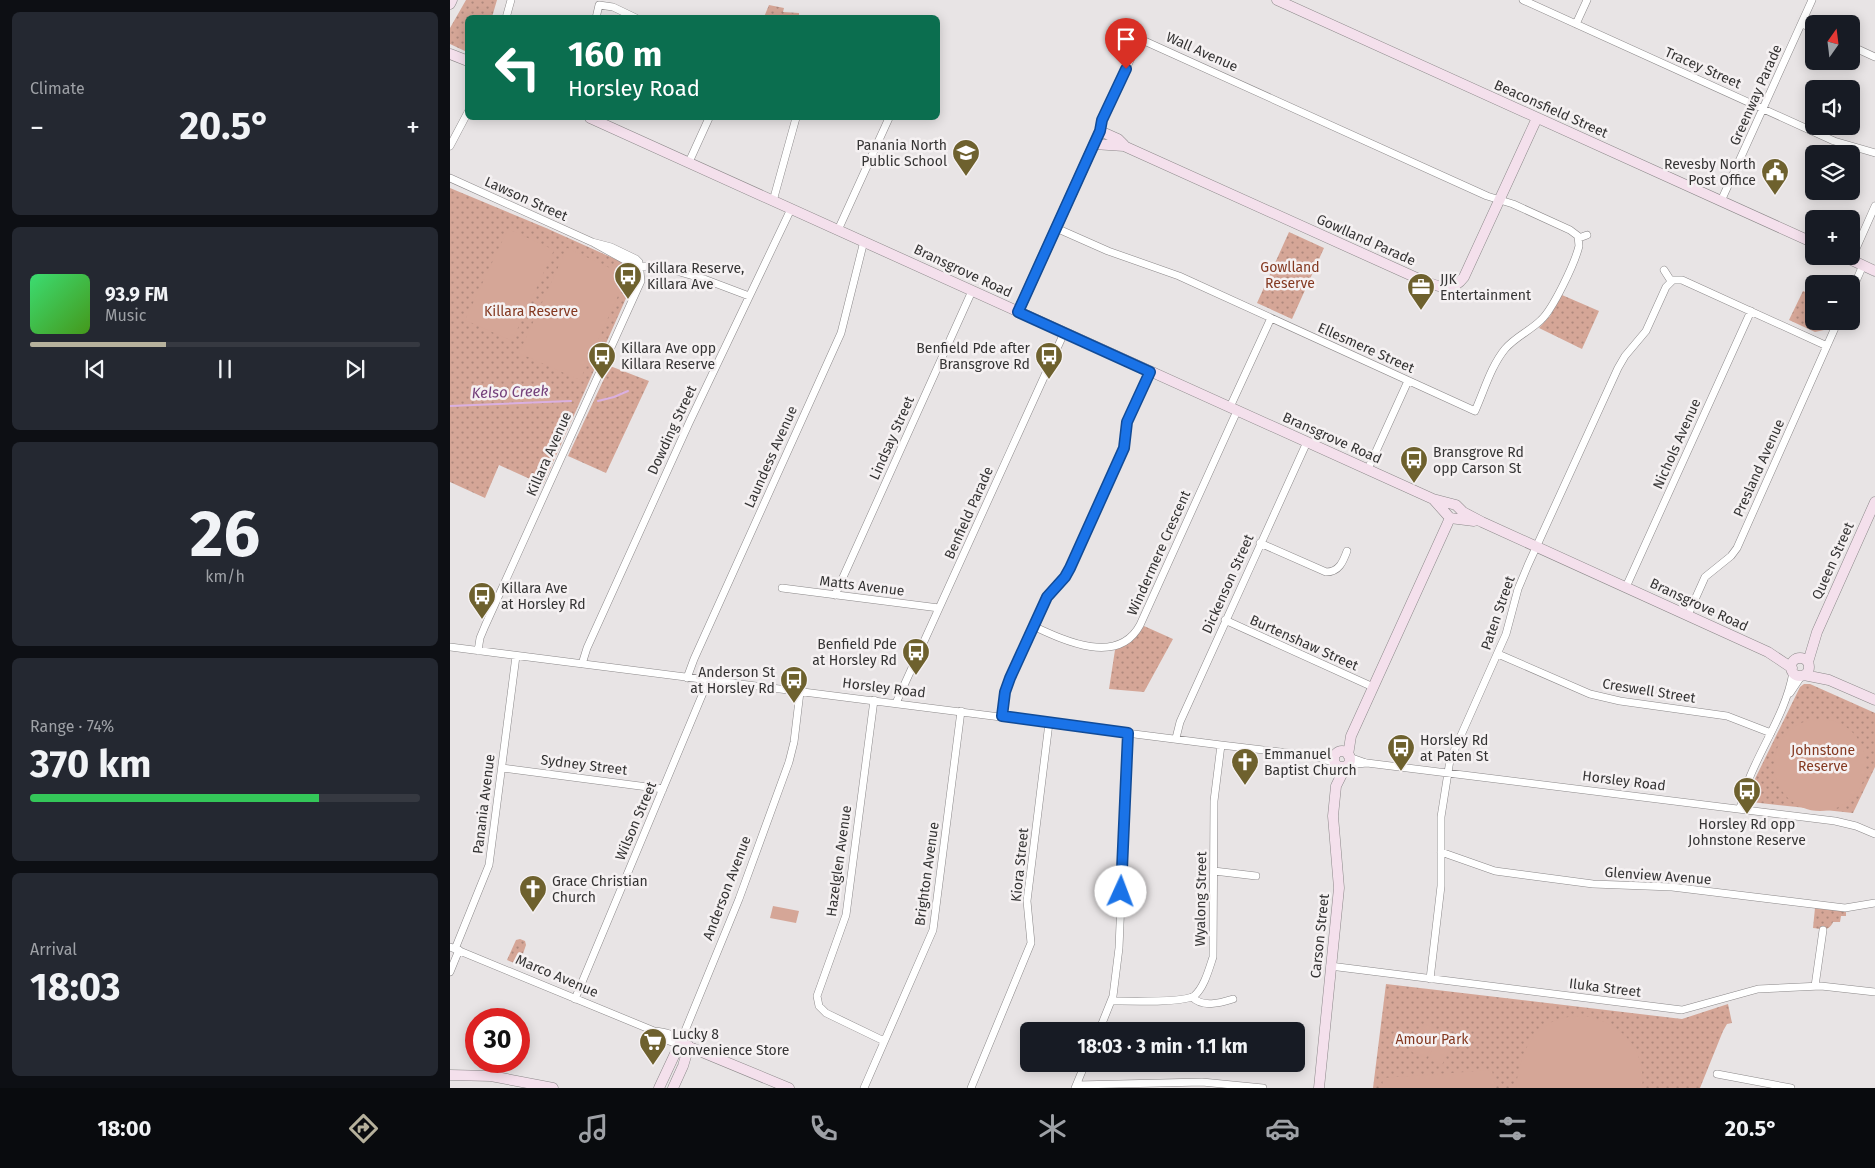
<!DOCTYPE html>
<html lang="en">
<head>
<meta charset="utf-8">
<style>
	body { margin:0; font-family:"Fira Sans",sans-serif; background:#242831; color:#f1f3f6; height:100vh; display:flex; flex-direction:column; font-size:19px; white-space:nowrap }
	* { box-sizing:border-box; margin:0 }
	p { font-size:16px; color:#9ea1a6 }
	.icon { flex:none; width:28px; height:28px; fill:none; stroke:currentColor; stroke-width:2; stroke-linecap:round; stroke-linejoin:round }
	.map { position:relative; flex:1; overflow:hidden }
	.details { display:flex; flex-direction:column; gap:12px; padding:12px; background:#0d0f14; width:450px }
	.details>* { flex:none }
	.hud { position:absolute; left:15px; top:15px; width:475px; height:105px; border-radius:8px; box-shadow:0 2px 12px #0003; background:#0b6e4f; color:#fff; overflow:hidden }
	.needle { width:32px; rotate:14deg }
	.fabs { position:absolute; left:1355px; top:15px; display:grid; gap:10px }
	.fabs a { display:grid; place-items:center; width:55px; height:55px; border-radius:8px; background:#171b24; box-shadow:0 2px 12px #0003; font-size:25px }
	.speed { position:absolute; left:15px; top:1008px; display:flex; gap:10px; font-size:25px; font-weight:700; text-align:center }
	.speed>* { display:grid; place-content:center; width:65px; height:65px; border-radius:50%; background:#171b24; box-shadow:0 2px 12px #0003; line-height:1 }
	.speed .limit { border:8px solid #d22; background:#fff; color:#111 }
	.pin { position:absolute; display:grid; place-items:center; width:42px; height:42px; color:#fff; margin:-51px -21px; border-radius:50% 50% 50% 0; rotate:-45deg; box-shadow:0 0 5px #0007 }
	.pin .icon { rotate:45deg }
	.me { position:absolute; width:55px; margin:-28px; rotate:2deg; stroke-linejoin:round; filter:drop-shadow(0 0 4px #0008) }
	.turn { display:flex; align-items:center; gap:18px; height:105px; padding:0 20px; font-size:22px }
	.turn .icon { width:65px; height:65px; stroke-width:2.5 }
	.turn b { display:block; font-size:35px; line-height:42px }
	.big { font-size:38px; font-weight:700; line-height:1.1 }
	.details .tile { flex:1; display:flex; flex-direction:column; justify-content:center; gap:8px; min-width:0; padding:0 18px; border-radius:8px; background:#242831 }
	.details .dial { align-items:center; gap:0 }
	.dial b { font-size:65px; line-height:1 }
	.song { display:flex; align-items:center; gap:15px }
	.cover { width:60px; height:60px; border-radius:8px; background:linear-gradient(135deg,hsl(140 70% 55%),hsl(100 70% 35%)) }
	.played { height:5px; border-radius:2px; background:linear-gradient(90deg,#b6b19c 35%,#363941 35%) }
	.keys { display:flex; justify-content:space-around; direction:ltr }
	.heat { display:flex; justify-content:space-between; align-items:center; font-size:28px; direction:ltr }
	.charge { height:8px; border-radius:4px; background:linear-gradient(90deg,#34c759 74%,#363941 0) }
	.trip { position:absolute; left:570px; top:1022px; width:285px; height:50px; border-radius:8px; background:#171b24; box-shadow:0 2px 12px #0003; font-weight:700; line-height:50px; text-align:center }
	.tab-bar { display:flex; height:80px; justify-content:space-around; align-items:center; background:#090b0e; color:#9ea1a6 }
	.tab-bar .icon { width:35px; height:35px }
	.tab-bar .selected { color:#b6b19c }
	.tab-bar b { font-size:22px; color:#f1f3f6 }
	main { display:flex; flex:1; min-height:0 }
	.map>svg:first-child { display:block }
	.grass { fill:url(#grass-dots) }
	.garden { fill:#d5a697 }
	.lines { fill:none; stroke-linecap:round; stroke-linejoin:round }
	.stream { stroke:#dab0e0; stroke-width:2 }
	.street-casing { stroke:#8b8889; stroke-width:8 }
	.secondary-casing { stroke:#8b8889; stroke-width:11 }
	.street { stroke:#fff; stroke-width:7 }
	.secondary { stroke:#f4e0ec; stroke-width:10 }
	.route-casing { stroke:#114b97; stroke-width:12 }
	.route { stroke:#1a73e8; stroke-width:9 }
	.labels { text-anchor:middle; dominant-baseline:central; stroke-width:5; stroke-linejoin:round; paint-order:stroke }
	.street-label { font-size:14px; fill:#353434; stroke:#f5f1f2 }
	.poi-label { font-size:14px; fill:#353434; stroke:#f5f1f2; text-anchor:start }
	.park-label { font-size:14px; fill:#843921; stroke:#f5f1f2 }
	.water-label { font-size:15px; font-style:italic; fill:#74407b; stroke:#f5f1f2 }
</style>
</head>
<body>
<main>
<section class="details">
<div class="tile"><p>Climate</p>
<div class="heat"><a>−</a><b class="big">20.5°</b><a>+</a></div>
</div>
<div class="tile">
<div class="song"><i class="cover"></i><div><b>93.9 FM</b><p>Music</p></div></div>
<div class="played"></div>
<div class="keys"><svg class="icon" aria-label="previous" viewBox="0 0 24 24"><path d="M18 5L8 12l10 7zM5 5v14"/></svg><svg class="icon" aria-label="pause" viewBox="0 0 24 24"><path d="M8 5v14M16 5v14"/></svg><svg class="icon" aria-label="next" viewBox="0 0 24 24"><path d="M6 5l10 7-10 7zM19 5v14"/></svg></div>
</div>
<div class="tile dial"><b>26</b><p>km/h</p></div>
<div class="tile"><p>Range · 74%</p><b class="big">370 km</b><div class="charge"></div></div>
<div class="tile"><p>Arrival</p><b class="big">18:03</b></div>
</section>
<div class="map">
<svg width="1425" height="1088" viewBox="0 0 1425 1088">
	<defs>
		<pattern id="grass-dots" width="8" height="8" patternUnits="userSpaceOnUse" patternTransform="scale(1.25)"><rect width="8" height="8" fill="#d5a697"/><path d="M2 2h.1M6 6h.1" fill="none" stroke="#ae887c" stroke-width="1.8" stroke-linecap="round"/></pattern>
	</defs>
	<rect width="100%" height="100%" fill="#e8e4e5"/>
	<path class="grass" d="M16 0H47L42 17 18 18 17 52 0 44V28Z
		M319 5 334 8 333 12 349 13V17H314Z
		M0 188 96 228 174 263 181 268 185 278 93 485 49 465 35 498 0 482Z
		M839 232 874 248 842 319 807 303Z
		M1353 291 1364 296V321H1380L1374 330 1365 332 1339 320Z
		M1112 295 1149 311 1132 349 1089 328 1100 316Z
		M160 366 199 381 156 473 118 456Z
		M694 626 723 639 694 692 659 689 665 650 682 641Z
		M1354 684H1360L1425 713V767L1403 813 1301 802 1299 797 1300 789 1350 687Z
		M1365 908 1396 911V916H1391L1390 922H1383C1379 932 1371 929 1363 928Z
		M70 939 75 941 76 945 69 965 57 960 66 940Z
		M936 984 1232 1019 1278 1004 1282 1023 1277 1024 1273 1031 1250 1088H923Z"/>
	<path class="garden" d="M58 229 104 250 62 341 15 320Z
		M117 248 177 276 130 380 69 353Z
		M1324 765a46 46 0 1 1 92 0a46 46 0 1 1-92 0Z
		M323 906 349 911 346 923 320 918Z
		M1133 1016C1170 1021 1197 1049 1192 1088H1066C1070 1047 1088 1015 1133 1016Z
		M974 1024 988 1030 976 1058 962 1052Z
		M990 1031 1004 1038 992 1065 978 1059Z
		M1042 1070 1045 1088H932L933 1078Z"/>
	<g class="lines">
		<path class="stream" d="M148 401 164 397 178 391
			M0 406 121 401"/>
		<defs>
			<path id="street" d="M1073 0 1384 141 1425 153
				M56 18 61 0
				M146 18 149 5 163 7 186 18
				M1126 24 1137 0
				M1352 24 1364 29
				M1401 46 1425 57
				M0 146 18 112
				M239 162 259 118
				M0 178 142 242 189 268 200 265 212 267 254 279 299 296
				M323 201 346 118
				M1271 201 1362 0
				M606 228 658 251 729 276 1025 411C1034 391 1041 366 1055 349 1065 337 1080 331 1091 320 1103 309 1125 263 1129 246L1128 236 1120 230 1063 204 1037 196 690 39 652 120 650 131
				M388 230 439 118
				M1129 238 1137 235
				M1401 260 1425 206
				M1214 270 1221 281
				M1401 293 1413 265
				M780 407 821 318
				M918 469 958 381
				M810 543 876 572C889 572 893 562 897 551
				M1176 587 1301 311
				M332 588 489 608
				M385 595 522 291
				M1238 615 1255 577 1281 556 1287 548 1388 321
				M775 620 923 687
				M583 626C615 641 668 666 690 625L787 411
				M0 647 771 745 865 756 887 754
				M28 651 30 638 35 626 191 281 189 262 186 259 161 247 142 242
				M1048 654 1140 694 1170 701 1277 716 1321 733
				M132 664 137 648 239 423 341 209
				M237 678 244 659 391 333 414 241
				M1340 693 1352 675
				M424 700 396 915 367 996 369 1006 376 1013 434 1041
				M446 703 614 333
				M552 716 555 692 560 678 597 597 615 577 620 568 674 448 677 422 700 372
				M726 738 730 722 857 442
				M867 757 885 763
				M899 757 916 763
				M897 765 917 763 1385 821 1406 826 1425 834
				M52 768 213 789
				M1290 809C1299 761 1335 721 1343 672
				M991 852 1045 871 1143 884 1222 887 1395 908 1425 903
				M764 871 806 876
				M0 947 204 1031C215 1032 223 1033 230 1043
				M5 949 39 865 66 656
				M880 966 1232 1010 1308 989 1371 986 1425 992
				M0 972 9 950
				M980 979 991 886V817L1000 760 1056 634 1068 589 1078 565 1168 368 1175 356 1196 331 1216 287 1223 280H1232L1377 346
				M1365 986 1373 930
				M742 997C753 1008 770 1003 783 999
				M125 999 258 681
				M662 1001C677 1001 733 1003 744 996 754 988 759 969 763 957L764 801 771 745
				M204 1031C213 1038 219 1043 230 1043
				M649 1031 663 996 669 948 678 733
				M230 1043 289 899 339 762 344 742 350 692
				M1267 1074 1341 1088
				M627 1085 752 1082 813 1088
				M414 1088 483 930 511 711
				M521 1088 581 943 577 901 599 723
				M625 1088 635 1064"/>
			<path id="secondary" d="M827 0 1364 243
				M0 4 2 0
				M0 54 18 61
				M140 118 983 499 1006 505 1013 512 1032 522 1318 652 1342 668
				M644 144 674 146 969 279C985 285 1001 295 1014 277L1087 118
				M1393 256 1425 271
				M568 312 650 131 668 139 674 145
				M984 500 1000 518 1024 521
				M1341 667a9 9 0 1 1 18 0a9 9 0 1 1-18 0Z
				M1358 662 1367 632 1425 502
				M1354 675 1379 680 1425 700
				M884 759a8 8 0 1 1 16 0a8 8 0 1 1-16 0Z
				M898 755 901 736 1000 518
				M0 1075 41 1076 103 1088
				M209 1088 230 1043 339 1088
				M223 1088 233 1066 239 1046
				M869 1088 889 888 883 816 886 786 896 766"/>
		</defs>
		<use href="#street" class="street-casing"/>
		<use href="#secondary" class="secondary-casing"/>
		<use href="#street" class="street"/>
		<use href="#secondary" class="secondary"/>
	</g>
	<g class="lines">
		<defs>
			<path id="route" d="M671 892 678 733 552 716 555 692 560 678 597 597 615 577 620 568 674 448 677 422 700 372 568 312 650 131 652 120 676 69"/>
		</defs>
		<use href="#route" class="route-casing"/>
		<use href="#route" class="route"/>
	</g>
	<defs>
		<symbol id="school-pin" viewBox="-11 -11 22 30"><path d="M0 17L-7.5 6A9.5 9.5 0 1 1 7.5 6Z" fill="#6e612e" stroke="#f5f1f2"/><path d="M0-5L7-2L0 1L-7-2ZM-4 1L0 2.5L4 1V4Q0 6-4 4Z" fill="#fff"/></symbol>
		<symbol id="civic-pin" viewBox="-11 -11 22 30"><path d="M0 17L-7.5 6A9.5 9.5 0 1 1 7.5 6Z" fill="#6e612e" stroke="#f5f1f2"/><path d="M-.6-6.5H3V-4.5H.6V-3L4-1V1h2V6H-6V1h2V-1L-.6-3ZM-1.2 2.5V6h2.4V2.5Z" fill="#fff"/></symbol>
		<symbol id="bus-pin" viewBox="-11 -11 22 30"><path d="M0 17L-7.5 6A9.5 9.5 0 1 1 7.5 6Z" fill="#6e612e" stroke="#f5f1f2"/><path d="M-5-6H5V4H4V6H2V4H-2V6H-4V4H-5ZM-3.5-4V0h7V-4ZM-3.5 1.2v1.5H-2V1.2ZM2 1.2v1.5H3.5V1.2Z" fill="#fff"/></symbol>
		<symbol id="office-pin" viewBox="-11 -11 22 30"><path d="M0 17L-7.5 6A9.5 9.5 0 1 1 7.5 6Z" fill="#6e612e" stroke="#f5f1f2"/><path d="M-6-3h4V-5.5h4V-3h4V5H-6ZM-1-4.5V-3h2v-1.5ZM-6 0V1H6V0Z" fill="#fff"/></symbol>
		<symbol id="church-pin" viewBox="-11 -11 22 30"><path d="M0 17L-7.5 6A9.5 9.5 0 1 1 7.5 6Z" fill="#6e612e" stroke="#f5f1f2"/><path d="M-1.2-6h2.4v3.5h3.3v2.4h-3.3V6h-2.4V-.1h-3.3v-2.4h3.3Z" fill="#fff"/></symbol>
		<symbol id="supermarket-pin" viewBox="-11 -11 22 30"><path d="M0 17L-7.5 6A9.5 9.5 0 1 1 7.5 6Z" fill="#6e612e" stroke="#f5f1f2"/><path d="M-6-5.5h2.5l.6 2H6L4.5 2H-2.5L-4.4-4H-6ZM-1.5 3.2a1.3 1.3 0 1 0 .1 0ZM3 3.2a1.3 1.3 0 1 0 .1 0Z" fill="#fff"/></symbol>
	</defs>
	<g fill-rule="evenodd">
		<use href="#school-pin" x="500" y="137" width="32" height="43"/>
		<use href="#civic-pin" x="1309" y="156" width="32" height="43"/>
		<use href="#bus-pin" x="162" y="260" width="32" height="43"/>
		<use href="#office-pin" x="955" y="271" width="32" height="43"/>
		<use href="#bus-pin" x="136" y="340" width="32" height="43"/>
		<use href="#bus-pin" x="583" y="340" width="32" height="43"/>
		<use href="#bus-pin" x="948" y="444" width="32" height="43"/>
		<use href="#bus-pin" x="16" y="580" width="32" height="43"/>
		<use href="#bus-pin" x="450" y="636" width="32" height="43"/>
		<use href="#bus-pin" x="328" y="664" width="32" height="43"/>
		<use href="#bus-pin" x="935" y="732" width="32" height="43"/>
		<use href="#church-pin" x="779" y="746" width="32" height="43"/>
		<use href="#bus-pin" x="1281" y="775" width="32" height="43"/>
		<use href="#church-pin" x="67" y="873" width="32" height="43"/>
		<use href="#supermarket-pin" x="187" y="1026" width="32" height="43"/>
	</g>
	<g class="labels">
		<g class="street-label">
			<text transform="translate(752 52) rotate(24)">Wall Avenue</text>
			<text transform="translate(1253 68) rotate(24)">Tracey Street</text>
			<text transform="translate(1306 95) rotate(-66)">Greenway Parade</text>
			<text transform="translate(1101 109) rotate(24)">Beaconsfield Street</text>
			<text transform="translate(76 199) rotate(24)">Lawson Street</text>
			<text transform="translate(916 240) rotate(24)">Gowlland Parade</text>
			<text transform="translate(513 271) rotate(25)">Bransgrove Road</text>
			<text transform="translate(916 348) rotate(24)">Ellesmere Street</text>
			<text transform="translate(222 430) rotate(-65)">Dowding Street</text>
			<text transform="translate(442 438) rotate(-66)">Lindsay Street</text>
			<text transform="translate(882 438) rotate(24)">Bransgrove Road</text>
			<text transform="translate(1227 444) rotate(-66)">Nichols Avenue</text>
			<text transform="translate(99 454) rotate(-66)">Killara Avenue</text>
			<text transform="translate(321 457) rotate(-66)">Laundess Avenue</text>
			<text transform="translate(1309 468) rotate(-66)">Presland Avenue</text>
			<text transform="translate(519 513) rotate(-66)">Benfield Parade</text>
			<text transform="translate(709 553) rotate(-66)">Windermere Crescent</text>
			<text transform="translate(1383 561) rotate(-66)">Queen Street</text>
			<text transform="translate(778 584) rotate(-66)">Dickenson Street</text>
			<text transform="translate(412 586) rotate(7)">Matts Avenue</text>
			<text transform="translate(1249 605) rotate(25)">Bransgrove Road</text>
			<text transform="translate(1048 613) rotate(-71)">Paten Street</text>
			<text transform="translate(854 643) rotate(24)">Burtenshaw Street</text>
			<text transform="translate(434 688) rotate(7)">Horsley Road</text>
			<text transform="translate(1199 691) rotate(9)">Creswell Street</text>
			<text transform="translate(134 765) rotate(7)">Sydney Street</text>
			<text transform="translate(1174 781) rotate(7)">Horsley Road</text>
			<text transform="translate(34 804) rotate(-83)">Panania Avenue</text>
			<text transform="translate(186 821) rotate(-67)">Wilson Street</text>
			<text transform="translate(389 861) rotate(-82)">Hazelglen Avenue</text>
			<text transform="translate(570 865) rotate(-84)">Kiora Street</text>
			<text transform="translate(477 874) rotate(-82)">Brighton Avenue</text>
			<text transform="translate(1208 876) rotate(4)">Glenview Avenue</text>
			<text transform="translate(277 888) rotate(-69)">Anderson Avenue</text>
			<text transform="translate(751 899) rotate(-89)">Wyalong Street</text>
			<text transform="translate(870 936) rotate(-84)">Carson Street</text>
			<text transform="translate(107 976) rotate(23)">Marco Avenue</text>
			<text transform="translate(1155 988) rotate(7)">Iluka Street</text>
		</g>
		<g class="poi-label">
			<text x="497" y="145" text-anchor="end">Panania North<tspan x="497" dy="16">Public School</tspan></text>
			<text x="1306" y="164" text-anchor="end">Revesby North<tspan x="1306" dy="16">Post Office</tspan></text>
			<text x="197" y="268">Killara Reserve,<tspan x="197" dy="16">Killara Ave</tspan></text>
			<text x="990" y="279">JJK<tspan x="990" dy="16">Entertainment</tspan></text>
			<text x="171" y="348">Killara Ave opp<tspan x="171" dy="16">Killara Reserve</tspan></text>
			<text x="580" y="348" text-anchor="end">Benfield Pde after<tspan x="580" dy="16">Bransgrove Rd</tspan></text>
			<text x="983" y="452">Bransgrove Rd<tspan x="983" dy="16">opp Carson St</tspan></text>
			<text x="51" y="588">Killara Ave<tspan x="51" dy="16">at Horsley Rd</tspan></text>
			<text x="447" y="644" text-anchor="end">Benfield Pde<tspan x="447" dy="16">at Horsley Rd</tspan></text>
			<text x="325" y="672" text-anchor="end">Anderson St<tspan x="325" dy="16">at Horsley Rd</tspan></text>
			<text x="970" y="740">Horsley Rd<tspan x="970" dy="16">at Paten St</tspan></text>
			<text x="814" y="754">Emmanuel<tspan x="814" dy="16">Baptist Church</tspan></text>
			<text x="1297" y="824" text-anchor="middle">Horsley Rd opp<tspan x="1297" dy="16">Johnstone Reserve</tspan></text>
			<text x="102" y="881">Grace Christian<tspan x="102" dy="16">Church</tspan></text>
			<text x="222" y="1034">Lucky 8<tspan x="222" dy="16">Convenience Store</tspan></text>
		</g>
		<g class="park-label">
			<text x="840" y="267">Gowlland<tspan x="840" dy="16">Reserve</tspan></text>
			<text x="81" y="311">Killara Reserve</text>
			<text x="1373" y="750">Johnstone<tspan x="1373" dy="16">Reserve</tspan></text>
			<text x="982" y="1039">Amour Park</text>
		</g>
		<g class="water-label">
			<text transform="translate(60 392) rotate(-2)">Kelso Creek</text>
		</g>
	</g>
</svg>
<div class="fabs">
<a><svg class="needle" viewBox="-14 -14 28 28"><path d="M0-13l5 13h-10z" fill="#e53935"/><path d="M0 13l5-13h-10z" fill="#9ea1a6"/></svg></a>
<a><svg class="icon" aria-label="sound" viewBox="0 0 24 24"><path d="M4 9h4l5-4v14l-5-4H4zM17 9q2 3 0 6"/></svg></a>
<a><svg class="icon" aria-label="layers" viewBox="0 0 24 24"><path d="M12 4l9 5-9 5-9-5zM3 14l9 5 9-5"/></svg></a>
<a>+</a>
<a>−</a>
</div>
<div class="speed"><div class="limit">30</div></div>
<div class="pin" style="left:676px;top:69px;background:#d93025"><svg class="icon" aria-label="arrive" viewBox="0 0 24 24"><path d="M6 21V4h12l-3 4 3 4H6"/></svg></div>
<svg class="me" style="left:671px;top:892px" viewBox="-20 -20 40 40"><circle r="19" fill="#fff"/><path d="M0-13L10 11 0 6-10 11z" fill="#1a73e8"/></svg>
<div class="trip">18:03 · 3 min · 1.1 km</div>
<div class="hud">
<div class="turn"><svg class="icon" aria-label="left" viewBox="0 0 24 24"><path d="M17 20v-9H6M10 6l-5 5 5 5"/></svg><div><b>160 m</b>Horsley Road</div></div>
</div>
</div>
</main>
<nav class="tab-bar">
<b>18:00</b>
<svg class="icon selected" aria-label="directions" viewBox="0 0 24 24"><path d="M12 3l9 9-9 9-9-9zM9 14v-3h6M13 9l2 2-2 2"/></svg>
<svg class="icon" aria-label="music" viewBox="0 0 24 24"><path d="M9 18V5l10-2v13"/><circle cx="6" cy="18" r="3"/><circle cx="16" cy="16" r="3"/></svg>
<svg class="icon" aria-label="phone" viewBox="0 0 24 24"><path d="M5 4h4l2 5-3 2q2 4 5 5l2-3 5 2v4C11 20 4 13 5 4z"/></svg>
<svg class="icon" aria-label="climate" viewBox="0 0 24 24"><path d="M12 3v18M4 7l16 10M4 17L20 7"/></svg>
<svg class="icon" aria-label="car" viewBox="0 0 24 24"><path d="M5 17H2v-5l4-1 3-4h7l3 4 3 1v5h-3M9 17h6M6 11h13"/><circle cx="7" cy="17" r="2"/><circle cx="17" cy="17" r="2"/></svg>
<svg class="icon" aria-label="filters" viewBox="0 0 24 24"><path d="M4 7h16M4 17h16"/><circle cx="9" cy="7" r="2"/><circle cx="15" cy="17" r="2"/></svg>
<b>20.5°</b>
</nav>
</body>
</html>
